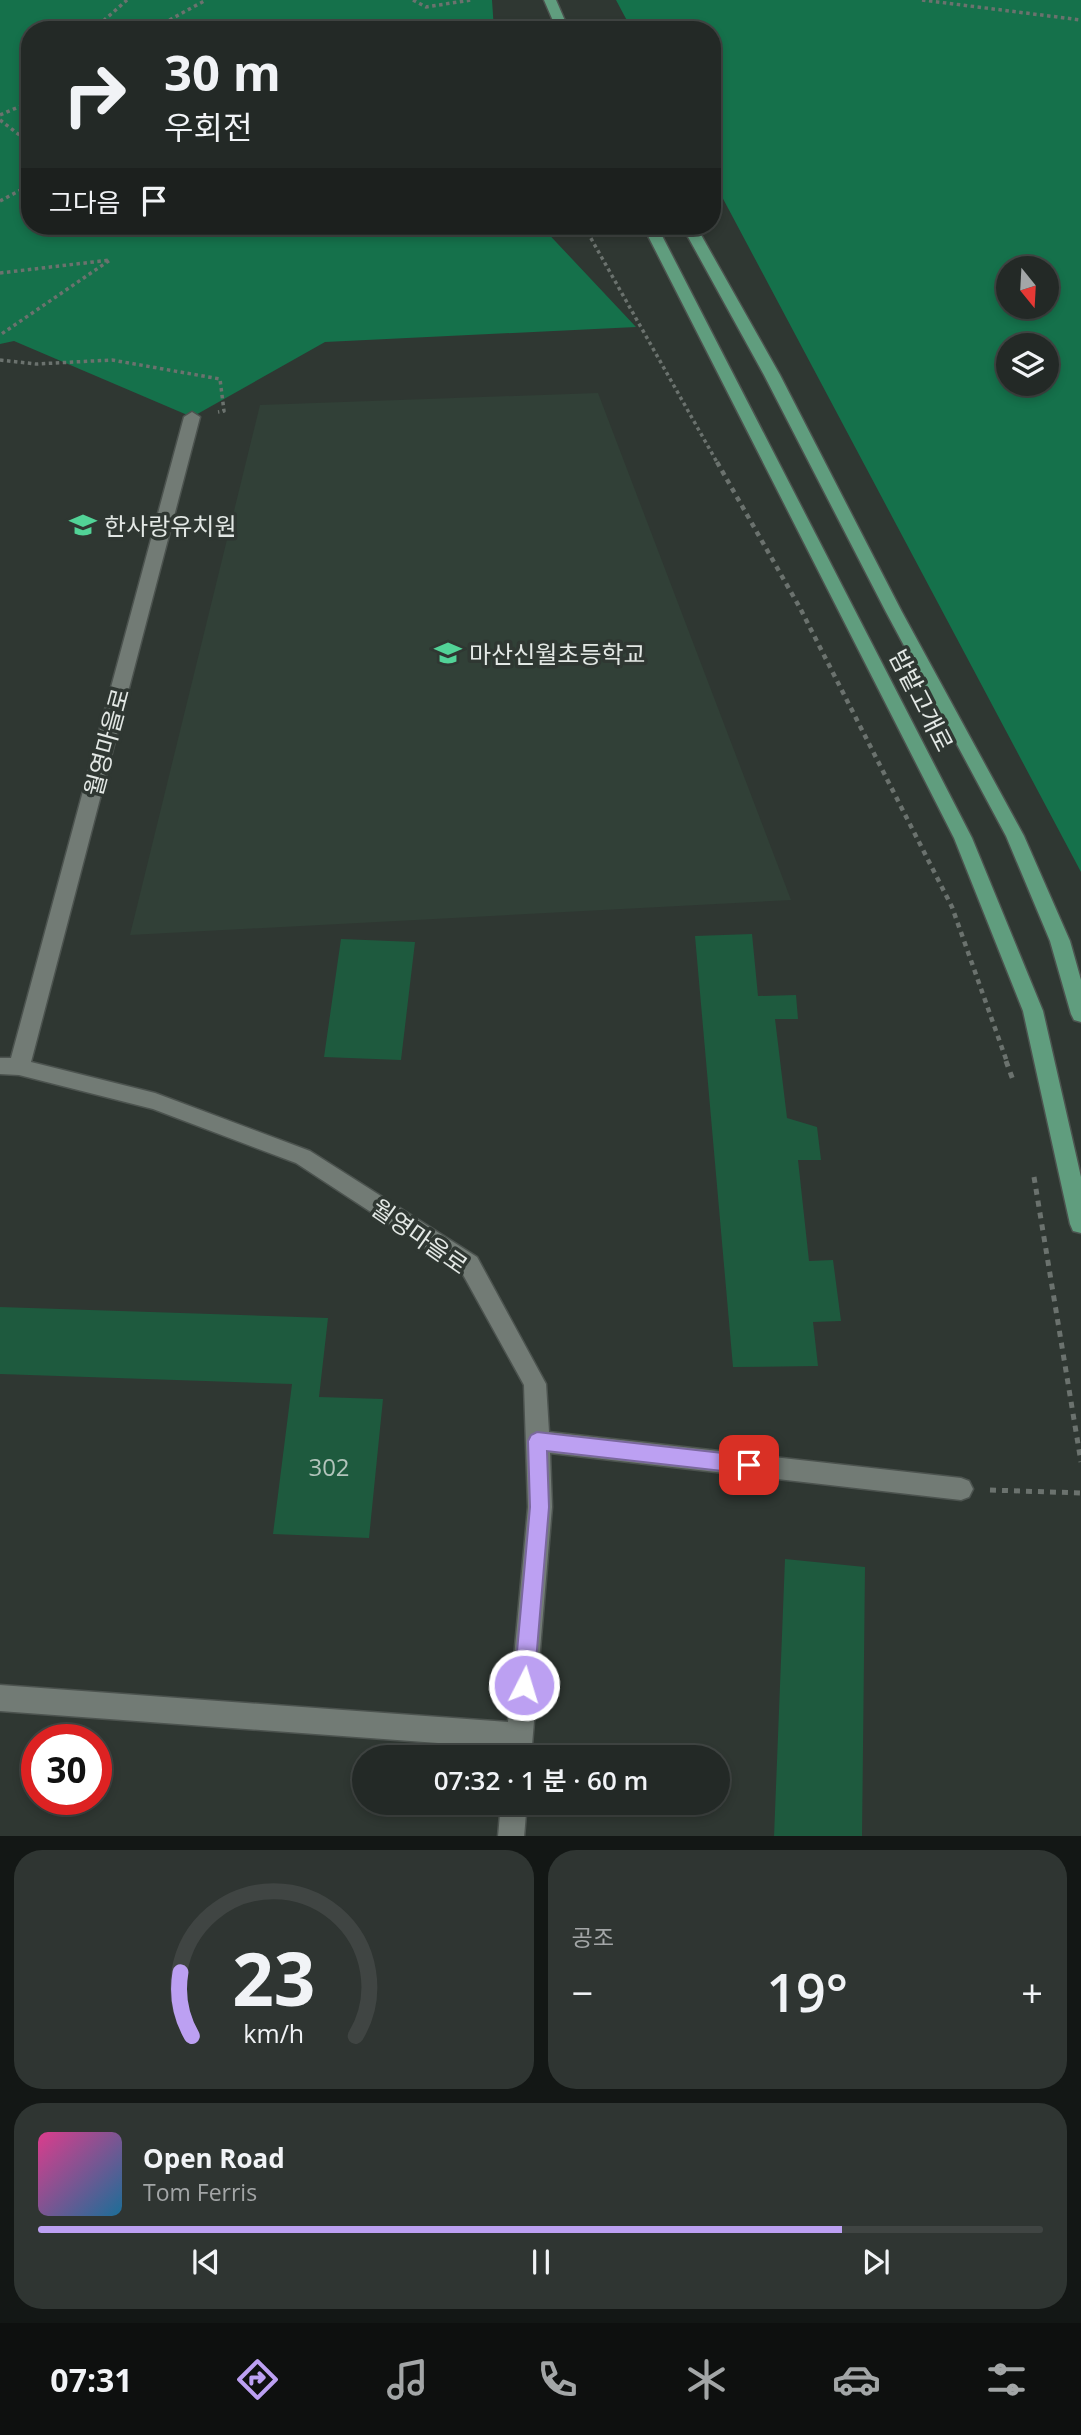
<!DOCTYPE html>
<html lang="ko">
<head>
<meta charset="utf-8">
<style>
	body { margin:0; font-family:"Open Sans","Noto Sans KR",sans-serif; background:#2f3532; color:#f1f3f6; height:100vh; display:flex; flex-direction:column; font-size:26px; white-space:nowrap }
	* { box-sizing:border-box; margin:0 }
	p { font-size:23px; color:#a3a6a7 }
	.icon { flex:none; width:38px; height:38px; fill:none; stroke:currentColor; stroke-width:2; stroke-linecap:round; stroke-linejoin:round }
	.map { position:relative; height:1836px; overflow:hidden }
	.details { display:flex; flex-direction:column; gap:14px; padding:14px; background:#131715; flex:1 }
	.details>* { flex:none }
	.top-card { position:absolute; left:21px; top:21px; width:700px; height:214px; border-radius:28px; box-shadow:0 4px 10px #0003,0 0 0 2px #404543; background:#232926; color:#f1f3f6; overflow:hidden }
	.needle { width:46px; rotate:162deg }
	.tools { position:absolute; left:996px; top:256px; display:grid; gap:14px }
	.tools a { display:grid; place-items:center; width:63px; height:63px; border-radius:50%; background:#232926; box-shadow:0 4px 10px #0003,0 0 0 2px #404543; font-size:35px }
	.speed { position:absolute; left:21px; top:1724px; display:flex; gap:14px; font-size:35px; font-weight:700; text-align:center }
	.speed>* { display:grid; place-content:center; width:91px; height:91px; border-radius:50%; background:#232926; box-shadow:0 4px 10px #0003,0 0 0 2px #404543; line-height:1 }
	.speed .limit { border:10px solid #d22; background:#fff; color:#111 }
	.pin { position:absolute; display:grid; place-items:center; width:60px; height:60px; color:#fff; margin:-30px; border-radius:14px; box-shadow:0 4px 10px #0006 }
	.me { position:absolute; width:77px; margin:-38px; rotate:5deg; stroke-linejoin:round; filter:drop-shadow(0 0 5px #0008) }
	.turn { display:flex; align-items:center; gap:24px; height:147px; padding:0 28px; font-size:32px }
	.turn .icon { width:91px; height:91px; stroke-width:2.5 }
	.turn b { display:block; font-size:49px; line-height:60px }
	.then { display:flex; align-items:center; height:66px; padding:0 28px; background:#0003; gap:14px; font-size:26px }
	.big { font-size:52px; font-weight:600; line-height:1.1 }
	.details .tile { flex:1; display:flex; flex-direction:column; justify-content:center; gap:10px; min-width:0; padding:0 24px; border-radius:28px; background:#2f3532 }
	.details .dial { align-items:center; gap:0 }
	.dial svg { height:182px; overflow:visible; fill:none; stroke:#404543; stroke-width:7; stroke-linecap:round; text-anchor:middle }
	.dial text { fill:#f1f3f6; stroke:none }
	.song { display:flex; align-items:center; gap:21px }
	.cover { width:84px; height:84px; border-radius:10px; background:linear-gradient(135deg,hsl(330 70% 55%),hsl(200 70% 35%)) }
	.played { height:7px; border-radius:4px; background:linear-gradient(90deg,#bca0f2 80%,#404543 80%) }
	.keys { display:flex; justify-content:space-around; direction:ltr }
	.heat { display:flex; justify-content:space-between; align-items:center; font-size:38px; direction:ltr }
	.details .tiles { flex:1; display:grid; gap:14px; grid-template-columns:1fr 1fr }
	.tile:last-child { grid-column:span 2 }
	.trip { position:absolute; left:352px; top:1745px; width:378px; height:70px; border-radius:35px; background:#232926; box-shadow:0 4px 10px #0003,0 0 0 2px #404543; font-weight:600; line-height:70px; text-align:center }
	.menu { display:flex; height:112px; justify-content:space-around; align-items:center; background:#0e100f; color:#a3a6a7 }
	.menu .icon { width:49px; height:49px }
	.menu .current { color:#bca0f2 }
	.menu b { font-size:32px; color:#f1f3f6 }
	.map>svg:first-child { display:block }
	.built { fill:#314037 }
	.green { fill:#15714b; fill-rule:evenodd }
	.building { fill:#1e5a3e }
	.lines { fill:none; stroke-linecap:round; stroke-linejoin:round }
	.minor-casing { stroke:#4c534f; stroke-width:3 }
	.primary-casing { stroke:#4c534f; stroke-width:3 }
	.path-far2 { stroke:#6b726e; stroke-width:3.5; stroke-dasharray:3.5 3.5; stroke-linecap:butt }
	.path-far1 { stroke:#6b726e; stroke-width:4.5; stroke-dasharray:5 5; stroke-linecap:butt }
	.path { stroke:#6b726e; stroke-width:5; stroke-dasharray:6 6; stroke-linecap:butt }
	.minor { fill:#727b75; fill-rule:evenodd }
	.primary { fill:#609d7e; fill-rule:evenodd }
	.route { fill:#bca0f2; stroke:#7a689d; stroke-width:2 }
	.labels { text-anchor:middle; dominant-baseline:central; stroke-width:7; stroke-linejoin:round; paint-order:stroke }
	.poi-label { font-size:24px; fill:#e3e8e5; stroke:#2f3732; text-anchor:start }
	.street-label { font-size:24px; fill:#e3e8e5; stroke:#2f3732 }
	.near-number-label { font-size:24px; fill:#b2c4bb }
</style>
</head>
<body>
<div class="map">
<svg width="1081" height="1837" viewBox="0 0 1081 1837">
	<rect width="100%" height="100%" fill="#2f3732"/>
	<path class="built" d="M598 393 791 900 130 935 260 405Z"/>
	<path class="green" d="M0 0H492L494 30H30V226H541L636 327 325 342 192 417 14 341 0 344Z
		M616 0H1081V872L712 178V30H632ZM1008 268H1046V306H1008ZM1008 345H1046V383H1008Z"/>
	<path class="building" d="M752 934 758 996 796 995 798 1019H775L787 1118 817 1127 821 1160H798L809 1261 833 1260 841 1321 813 1322 818 1366 733 1367 695 936Z
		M341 939 415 942 401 1060 324 1057Z
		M0 1307 328 1318 319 1397 383 1399 369 1538 273 1534 292 1384 0 1374Z
		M785 1559 865 1567 862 1837H774Z"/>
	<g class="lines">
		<defs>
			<path id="minor" d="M192 412 200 417 31 1062 155 1093 310 1151 477 1257 546 1384 549 1432 961 1478 969 1481 973 1489 969 1497 961 1500 550 1453 552 1507 531 1757H505L506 1748 0 1711V1685L508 1722 528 1507 524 1385 461 1271 296 1163 153 1109 19 1075 0 1074V1058H11L184 417Z
				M501 1802H527L524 1837H498Z"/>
			<path id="primary" d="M544 0H556L569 30H557Z
				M643 226H657L972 838 1043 1011 1081 1177V1233L1073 1231 1070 1224 1023 1011 954 838Z
				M682 226H696L780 375 902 612 1024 836 1070 941 1081 980V1022L1074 1020 1071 1014 1050 941 1006 836 886 612 764 375Z"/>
		</defs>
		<use href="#minor" class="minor-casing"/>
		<use href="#primary" class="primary-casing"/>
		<path class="path-far2" d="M413 0 426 7 471 0
			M922 0 1081 20
			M93 30 127 0
			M151 30 206 0
			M0 115 30 102
			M0 120 22 137 30 138
			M0 201 30 185
			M584 226 718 464
			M0 273 110 260 0 335
			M0 360 36 364 112 360 220 379 224 411 218 412"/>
		<path class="path-far1" d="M717 462 800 608 952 907 1007 1062"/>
		<path class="path" d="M1006 1061 1013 1080
			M1034 1177 1081 1462
			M990 1490 1081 1493"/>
		<use href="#minor" class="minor"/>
		<use href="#primary" class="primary"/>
	</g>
	<path class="route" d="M537 1432 749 1456 756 1459 759 1465 756 1471 749 1474 547 1451 549 1507 534 1685 531 1692 524 1695 517 1692 514 1685 530 1507 528 1441 531 1435Z"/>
	<defs>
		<symbol id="school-bare" viewBox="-9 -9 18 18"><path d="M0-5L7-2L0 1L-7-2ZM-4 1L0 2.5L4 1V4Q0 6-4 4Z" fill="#52d397" stroke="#2f3732" stroke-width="2.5" paint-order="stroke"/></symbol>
	</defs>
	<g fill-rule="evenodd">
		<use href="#school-bare" x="64" y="506" width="38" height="38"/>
		<use href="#school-bare" x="429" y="634" width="38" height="38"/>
	</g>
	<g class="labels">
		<g class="poi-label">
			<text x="104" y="525">한사랑유치원</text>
			<text x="469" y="653">마산신월초등학교</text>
		</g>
		<g class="street-label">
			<text transform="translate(922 700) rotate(63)">밤밭고개로</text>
			<text transform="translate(106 742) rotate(-75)">월영마을로</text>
			<text transform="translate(420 1236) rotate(35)">월영마을로</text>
		</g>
		<g class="near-number-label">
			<text x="329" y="1466">302</text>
		</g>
	</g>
</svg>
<div class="tools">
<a><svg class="needle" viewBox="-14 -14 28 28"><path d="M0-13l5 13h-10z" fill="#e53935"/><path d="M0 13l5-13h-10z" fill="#a3a6a7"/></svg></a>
<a><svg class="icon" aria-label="layers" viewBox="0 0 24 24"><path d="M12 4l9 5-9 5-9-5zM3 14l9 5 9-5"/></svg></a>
</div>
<div class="speed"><div class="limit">30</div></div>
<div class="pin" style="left:749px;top:1465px;background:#d93025"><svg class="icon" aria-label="arrive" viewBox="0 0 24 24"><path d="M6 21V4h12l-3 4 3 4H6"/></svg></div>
<svg class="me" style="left:524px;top:1685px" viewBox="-20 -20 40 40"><circle r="17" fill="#bca0f2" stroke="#fff" stroke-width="3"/><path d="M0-11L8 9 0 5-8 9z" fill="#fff"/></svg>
<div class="trip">07:32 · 1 분 · 60 m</div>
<div class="top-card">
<div class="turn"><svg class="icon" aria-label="right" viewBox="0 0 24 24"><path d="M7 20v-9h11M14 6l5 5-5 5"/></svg><div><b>30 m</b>우회전</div></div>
<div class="then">그다음<svg class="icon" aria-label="arrive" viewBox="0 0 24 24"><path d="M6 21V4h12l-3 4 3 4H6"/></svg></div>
</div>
</div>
<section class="details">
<div class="tiles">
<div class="tile dial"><svg viewBox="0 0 100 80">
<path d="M14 69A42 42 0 1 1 86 69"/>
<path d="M14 69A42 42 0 0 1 9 41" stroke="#bca0f2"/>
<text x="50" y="56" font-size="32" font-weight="700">23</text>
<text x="50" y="72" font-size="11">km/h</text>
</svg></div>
<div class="tile"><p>공조</p>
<div class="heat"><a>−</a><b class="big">19°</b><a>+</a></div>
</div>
<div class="tile">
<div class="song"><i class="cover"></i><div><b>Open Road</b><p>Tom Ferris</p></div></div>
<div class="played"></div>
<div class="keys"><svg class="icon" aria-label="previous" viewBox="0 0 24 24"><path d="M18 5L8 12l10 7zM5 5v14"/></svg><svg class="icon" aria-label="pause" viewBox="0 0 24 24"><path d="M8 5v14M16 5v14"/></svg><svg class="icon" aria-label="next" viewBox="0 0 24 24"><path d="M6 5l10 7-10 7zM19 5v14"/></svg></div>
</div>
</div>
</section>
<nav class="menu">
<b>07:31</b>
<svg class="icon current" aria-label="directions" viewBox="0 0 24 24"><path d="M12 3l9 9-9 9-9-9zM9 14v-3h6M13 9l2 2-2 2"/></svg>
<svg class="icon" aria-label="music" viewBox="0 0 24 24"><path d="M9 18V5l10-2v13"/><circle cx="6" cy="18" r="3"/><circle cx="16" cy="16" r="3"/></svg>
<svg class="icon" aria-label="phone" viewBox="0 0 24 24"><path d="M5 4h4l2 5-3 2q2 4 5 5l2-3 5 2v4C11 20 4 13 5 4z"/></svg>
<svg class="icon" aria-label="climate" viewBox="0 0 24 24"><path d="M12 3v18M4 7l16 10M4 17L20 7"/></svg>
<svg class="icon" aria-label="car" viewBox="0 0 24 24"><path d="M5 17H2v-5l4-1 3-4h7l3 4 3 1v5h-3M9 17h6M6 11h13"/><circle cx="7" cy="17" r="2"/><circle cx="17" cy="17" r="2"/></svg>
<svg class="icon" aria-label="filters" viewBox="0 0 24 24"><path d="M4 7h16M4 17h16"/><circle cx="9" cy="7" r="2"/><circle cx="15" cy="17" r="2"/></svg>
</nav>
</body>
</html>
